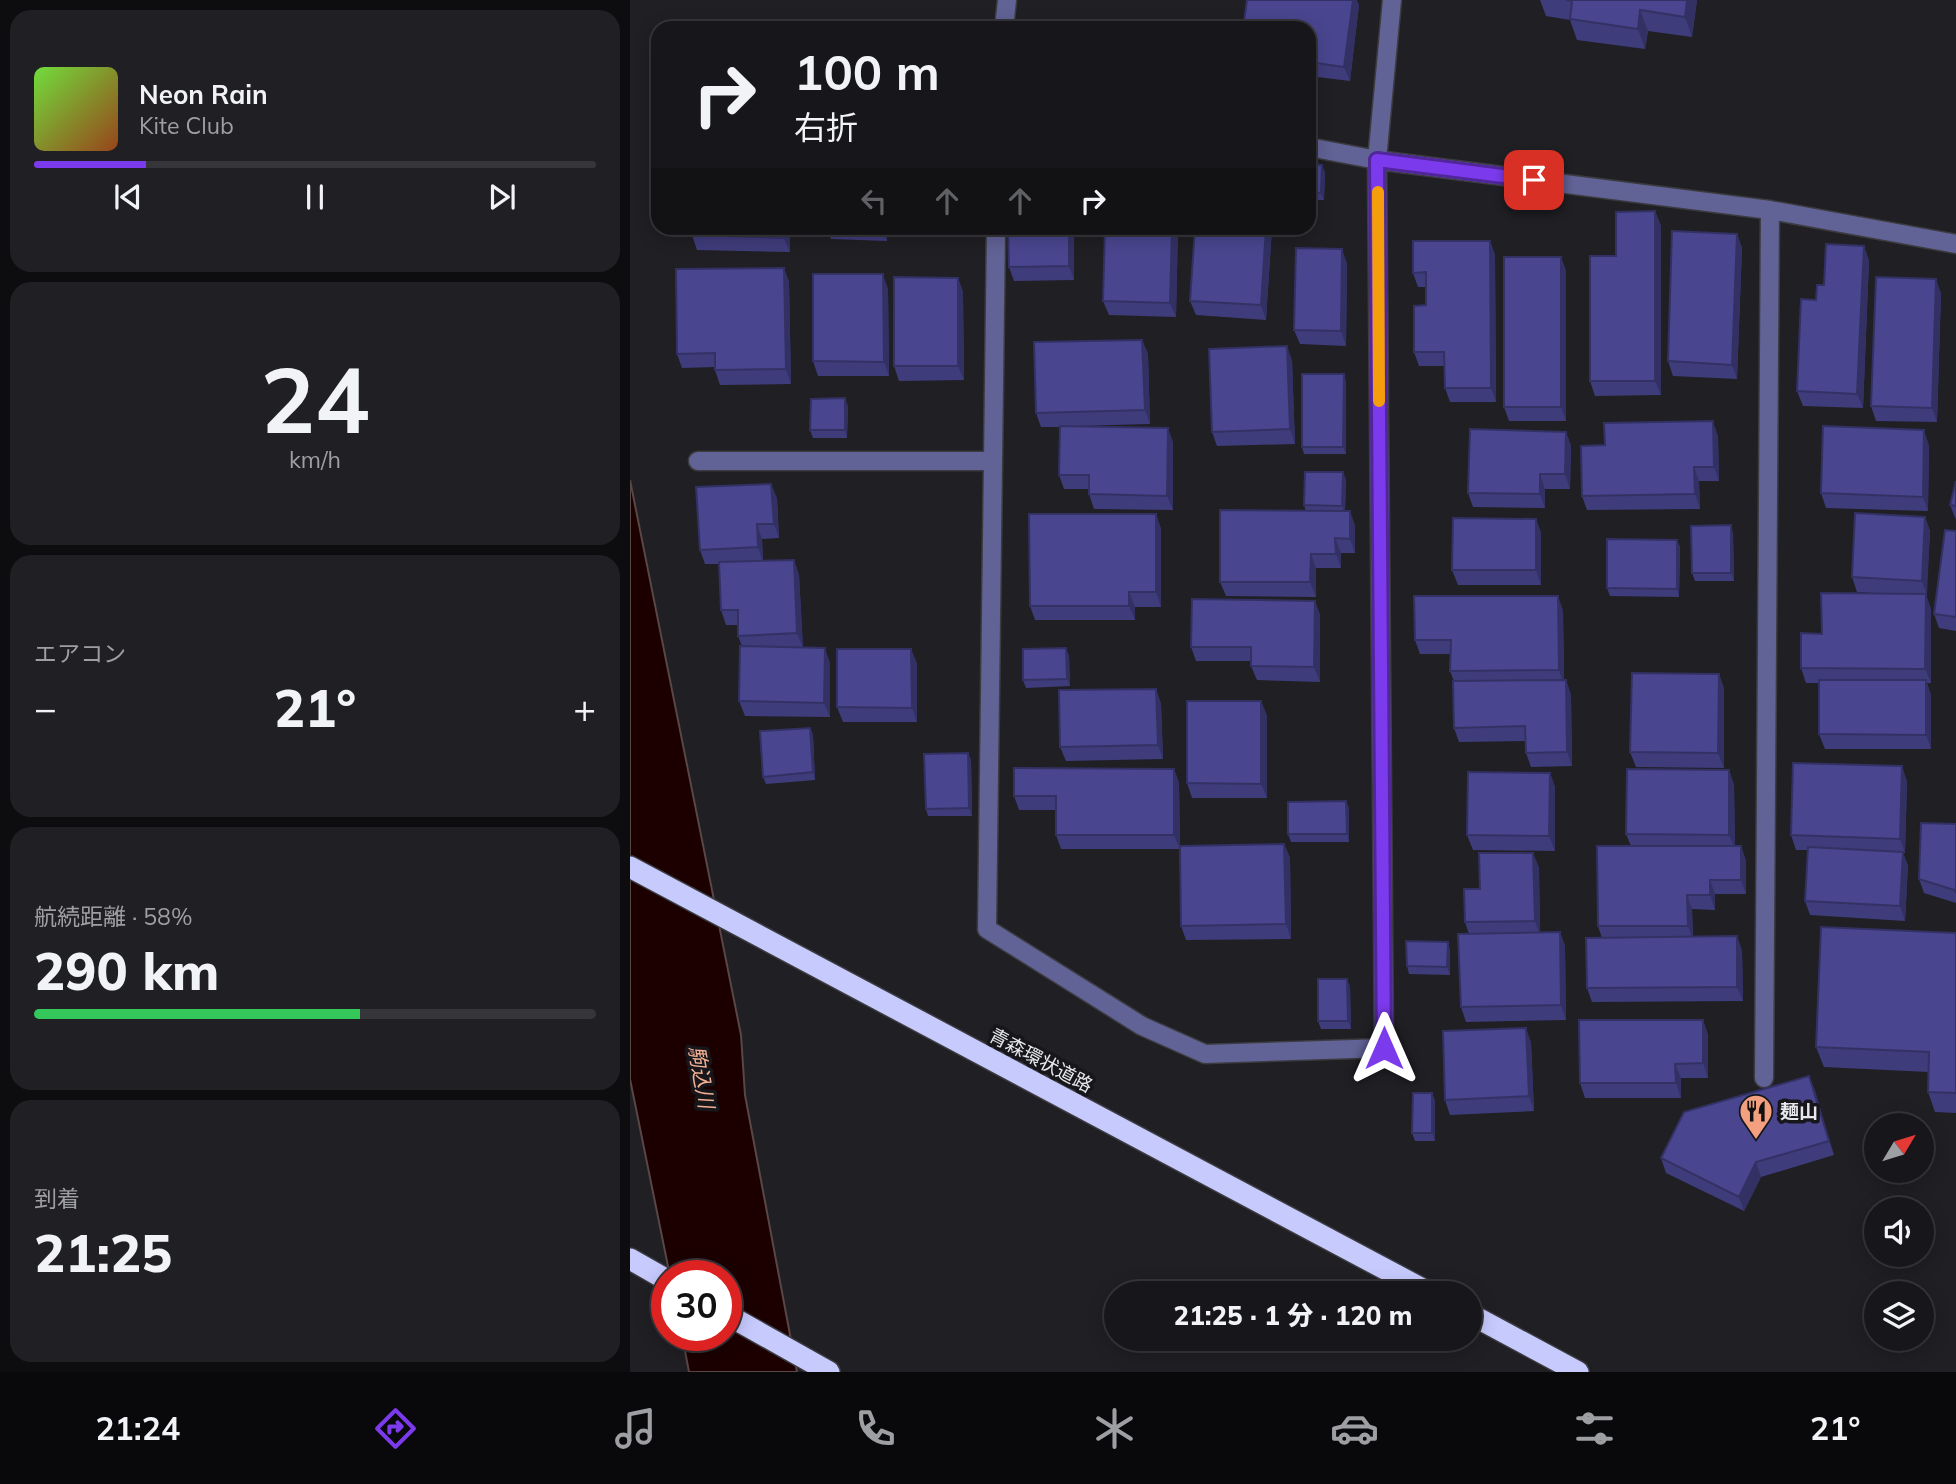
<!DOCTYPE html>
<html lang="ja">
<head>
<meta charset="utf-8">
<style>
	body { margin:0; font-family:Mulish,"Noto Sans JP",sans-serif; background:#202024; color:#f1f3f6; height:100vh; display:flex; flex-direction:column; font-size:26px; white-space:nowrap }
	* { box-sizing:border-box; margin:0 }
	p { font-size:23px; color:#9e9fa3 }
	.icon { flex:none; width:38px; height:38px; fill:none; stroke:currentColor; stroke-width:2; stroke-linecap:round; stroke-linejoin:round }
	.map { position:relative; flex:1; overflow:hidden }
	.panel { display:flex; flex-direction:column; gap:10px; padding:10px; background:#0d0d0f; width:630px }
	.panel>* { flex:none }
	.guide { position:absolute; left:21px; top:21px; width:665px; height:214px; border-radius:21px; box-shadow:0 4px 18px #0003,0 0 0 2px #36363a; background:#17171b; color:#f1f3f6; overflow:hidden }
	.needle { width:46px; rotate:52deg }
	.controls { position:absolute; left:1234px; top:1113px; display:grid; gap:14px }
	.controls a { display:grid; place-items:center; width:70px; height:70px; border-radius:50%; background:#17171b; box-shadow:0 4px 18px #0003,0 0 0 2px #36363a; font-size:35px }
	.speed { position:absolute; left:21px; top:1260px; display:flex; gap:14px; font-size:35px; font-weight:700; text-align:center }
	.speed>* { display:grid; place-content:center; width:91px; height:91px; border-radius:50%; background:#17171b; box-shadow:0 4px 18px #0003,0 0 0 2px #36363a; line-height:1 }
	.speed .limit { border:10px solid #d22; background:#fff; color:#111 }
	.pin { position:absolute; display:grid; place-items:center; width:60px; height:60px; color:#fff; margin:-30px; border-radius:14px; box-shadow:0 4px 10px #0006 }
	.me { position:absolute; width:77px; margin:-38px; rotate:0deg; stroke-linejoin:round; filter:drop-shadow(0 0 5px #0008) }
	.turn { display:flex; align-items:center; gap:24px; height:147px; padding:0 28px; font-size:32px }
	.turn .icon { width:91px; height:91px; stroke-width:2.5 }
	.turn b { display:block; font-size:49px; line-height:60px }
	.lanes { display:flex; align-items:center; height:66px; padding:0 28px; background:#0003; justify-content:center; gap:35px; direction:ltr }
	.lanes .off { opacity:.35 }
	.big { font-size:52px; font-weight:800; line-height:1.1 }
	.panel .card { flex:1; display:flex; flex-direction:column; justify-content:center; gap:10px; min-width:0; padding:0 24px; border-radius:21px; background:#202024 }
	.panel .dial { align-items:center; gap:0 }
	.dial b { font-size:91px; line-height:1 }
	.song { display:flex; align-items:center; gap:21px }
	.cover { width:84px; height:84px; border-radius:10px; background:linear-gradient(135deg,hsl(100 70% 55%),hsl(20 70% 35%)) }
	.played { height:7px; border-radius:4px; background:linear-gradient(90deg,#7c3aed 20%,#36363a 20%) }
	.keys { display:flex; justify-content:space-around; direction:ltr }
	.heat { display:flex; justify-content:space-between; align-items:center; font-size:38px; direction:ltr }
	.charge { height:10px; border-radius:5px; background:linear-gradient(90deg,#34c759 58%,#36363a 0) }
	.trip { position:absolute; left:474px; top:1281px; width:378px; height:70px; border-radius:35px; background:#17171b; box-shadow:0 4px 18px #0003,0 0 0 2px #36363a; font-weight:800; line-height:70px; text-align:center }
	.tabs { display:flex; height:112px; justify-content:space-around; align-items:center; background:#09090b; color:#9e9fa3 }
	.tabs .icon { width:49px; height:49px }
	.tabs .on { color:#7c3aed }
	.tabs b { font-size:32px; color:#f1f3f6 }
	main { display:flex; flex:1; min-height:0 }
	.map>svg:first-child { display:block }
	.water { fill:#1c0000; stroke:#594646; stroke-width:2 }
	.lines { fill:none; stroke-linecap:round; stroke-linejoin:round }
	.street-casing { stroke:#3b3b40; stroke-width:21 }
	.highway-casing { stroke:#3b3b40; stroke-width:24 }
	.street { stroke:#616295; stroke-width:18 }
	.highway { stroke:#c7cafd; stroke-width:21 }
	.wall { fill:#3f3c7b }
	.shaded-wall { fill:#333164 }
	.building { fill:#49468f; stroke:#333164; stroke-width:2 }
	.route-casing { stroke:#51269a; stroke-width:18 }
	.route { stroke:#7c3aed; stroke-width:12 }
	.slow { stroke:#f59e0b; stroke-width:12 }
	.labels { text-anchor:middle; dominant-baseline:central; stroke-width:7; stroke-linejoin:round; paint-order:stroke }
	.street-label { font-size:19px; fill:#e7e8eb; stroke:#16161b }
	.poi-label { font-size:19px; font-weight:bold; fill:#e7e8eb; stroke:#16161b; text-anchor:start }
	.water-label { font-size:21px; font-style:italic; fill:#f3af93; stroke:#16161b }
</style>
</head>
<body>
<main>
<section class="panel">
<div class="card">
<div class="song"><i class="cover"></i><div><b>Neon Rain</b><p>Kite Club</p></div></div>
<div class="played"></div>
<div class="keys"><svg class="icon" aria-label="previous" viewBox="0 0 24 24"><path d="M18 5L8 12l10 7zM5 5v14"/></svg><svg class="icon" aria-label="pause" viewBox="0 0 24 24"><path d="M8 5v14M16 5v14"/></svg><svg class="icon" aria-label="next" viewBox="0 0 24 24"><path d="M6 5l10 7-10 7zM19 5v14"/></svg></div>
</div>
<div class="card dial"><b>24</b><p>km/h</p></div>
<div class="card"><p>エアコン</p>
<div class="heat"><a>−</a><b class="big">21°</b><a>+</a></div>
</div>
<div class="card"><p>航続距離 · 58%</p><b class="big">290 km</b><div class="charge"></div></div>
<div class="card"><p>到着</p><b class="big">21:25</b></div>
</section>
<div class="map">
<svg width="1326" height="1372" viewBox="0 0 1326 1372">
	<rect width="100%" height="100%" fill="#1f1f24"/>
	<path class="water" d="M0 480 111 1035 115 1095 167 1372H59L52 1335H96V1276H40L0 1079Z"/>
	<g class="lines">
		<defs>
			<path id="street" d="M374 28 377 0
				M679 147 747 160 1140 210 1326 244
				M366 228 357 929 512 1026 575 1054 754 1048 747 160 762 0
				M68 461H362
				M1134 1078 1140 210"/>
			<path id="highway" d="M0 867 800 1293
				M0 1259 37 1280
				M96 1314 199 1372
				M840 1314 948 1372"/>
		</defs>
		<use href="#street" class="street-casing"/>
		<use href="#highway" class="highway-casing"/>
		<use href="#street" class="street"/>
		<use href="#highway" class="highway"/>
	</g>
	<path class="wall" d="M910 0H1067L1062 37 1018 31 1015 49 947 40 940 20 916 16Z
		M729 5 720 81 679 76V28Z
		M679 164 695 172 694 200H679Z
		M1025 211 1031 226V395L965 396 960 381 986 256Z
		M62 228H160V252L67 250 62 235Z
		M197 228H257V241L201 239Z
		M378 228H444V280L384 281 379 267Z
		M548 228 546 317 479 315 473 301Z
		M565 228H642L636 320 566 315 560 301Z
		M1107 234 1112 248 1107 379 1043 376 1038 361Z
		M860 241 865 255 866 402H820L815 388 814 366H789L784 352 796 305V287H788L783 273Z
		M1234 246 1239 261 1233 408 1173 406 1167 391 1186 300 1194 285Z
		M931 257 936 271V421H879L874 407Z
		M717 263 716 346 670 344 664 330Z
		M154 268 159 282 161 384 90 385 85 370V367L52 368 47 354Z
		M328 278 333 292 334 380 269 381 264 366Z
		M258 289 259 376H188L183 361Z
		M1311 293 1307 422 1246 421 1241 406Z
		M512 340 518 354 520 424 447 426 543 442V510L464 509 459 494V489H434L429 475 430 427H411L406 413Z
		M662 360 665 444 587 446 582 432Z
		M716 381V454H674L672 447Z
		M218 406 217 438H183L180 430Z
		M936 432 941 446 940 489H915V508L843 507 838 493Z
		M1088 436 1089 481H1069L1070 509 957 510 952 496 975 445Z
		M1299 445 1298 511 1196 508 1191 493Z
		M713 472 716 480 715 511 725 525V553H711V568H686V597L596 596 590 582 676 511 674 505Z
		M1326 481V520L1320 505Z
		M147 498 149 538 132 539 133 561 164 560 169 575 173 648 200 663V717L115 716 109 701 112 646 108 636V625H96L91 610 89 564H75L70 550Z
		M526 514 531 529V607H505V620H405L400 606Z
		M1295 517 1300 531 1296 596 1301 609V683H1297L1301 695V749H1195L1189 734V683H1176L1171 668 1263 594 1227 592 1222 577Z
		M906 519 911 533V585H828L822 570Z
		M1326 531V631L1309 628 1304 614Z
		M1103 533 1104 581H1065L1062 573Z
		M1047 540 1050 547 1049 597 980 596 977 588Z
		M685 601 690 615V682L627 680 621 666V661H566L561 647Z
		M933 610 934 680H936L941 695 942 766 901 767 896 753V741L829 742 824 728V681L820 671V654H790L785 640Z
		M281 649 287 664V722H213L207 707Z
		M439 655 440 686 396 688 393 680Z
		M1089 674 1094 689V768L1006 767 1000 752Z
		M526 689 531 704 533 759 436 761 430 747Z
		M631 701 637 716V798H562L557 783Z
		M180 728 183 735 185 780 136 784 133 777Z
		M338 753 341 760 342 816H298L296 809Z
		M544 769 549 783 550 849H431L426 835V810H389L384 796Z
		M1099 770 1104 785 1105 846H1111L1116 861V894H1085V910L1062 909 1063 937 1107 936 1112 951 1113 1001 962 1002 957 988 972 938 968 926 1001 846 996 834Z
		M920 773 925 787V851L843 850 837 835Z
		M1277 781 1275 853H1273L1278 866 1275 921 1180 915 1175 901 1178 850H1166L1161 835Z
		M716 801 719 809V842H661L658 834Z
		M1326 824V903L1294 893 1289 879Z
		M654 844 660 858 661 939 556 940 551 926Z
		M909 867 910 932H930L935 946 936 1020 836 1022 831 1007 839 934 835 922 850 889Z
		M1326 933V1113L1305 1112 1298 1092V1072L1194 1067 1186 1047Z
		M820 950V975L779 974 777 966Z
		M720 986 721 1029H691L688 1021Z
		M1073 1020 1078 1035V1078H1051V1098H955L950 1083Z
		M901 1042 904 1111 820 1115 815 1100Z
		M1179 1076 1204 1155 1131 1177 1114 1211 1036 1173 1031 1158Z
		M802 1093 805 1101V1141H785L782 1133Z"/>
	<path class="shaded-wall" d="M723 0H727L729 5 720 81 714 67Z
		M1057 0H1067L1062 37 1055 17Z
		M1010 10 1018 31 1015 49 1008 29Z
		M692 165 695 172 694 200 691 193Z
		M1025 211 1031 226V395L1025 381Z
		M155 228H160V252L154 238Z
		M252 228H257V241Z
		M439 228H444V280L439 266Z
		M542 228H548L546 317 540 303Z
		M636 228H642L636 320 631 305Z
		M1107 234 1112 248 1107 379 1102 365Z
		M860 241 865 255 866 402 861 388Z
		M1234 246 1239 261 1233 408 1227 394Z
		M712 249 717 263 716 346 711 331Z
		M931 257 936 271V421L931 407Z
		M154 268 159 282 161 384 156 369Z
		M253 274 258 289 259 376 254 362Z
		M328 278 333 292 334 380 328 366Z
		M1306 279 1311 293 1307 422 1302 408Z
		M512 340 518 354 520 424 515 410Z
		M657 346 662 360 665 444 660 429Z
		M714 374 716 381V454L713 447Z
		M215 398 218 406 217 438 215 430Z
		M1083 421 1088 436 1089 481 1084 467Z
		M538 428 543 442V510L537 496Z
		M1294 430 1299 445 1298 511 1293 497Z
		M936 432 941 446 940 489 935 474Z
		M1064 467 1069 481 1070 509 1065 494Z
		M713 472 716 480 715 514 712 506Z
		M910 474 915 489V508L910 494Z
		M141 484 147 498 149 538 144 524Z
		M720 511 725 525V553L720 539Z
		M526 514 531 529V607L526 592Z
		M1295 517 1300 531 1297 596 1292 581Z
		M906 519 911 533V585L906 570Z
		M127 524 132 539 133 562 128 547Z
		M1101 525 1103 533 1104 581 1101 573Z
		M705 538 711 553V568L706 554Z
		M1047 540 1050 547 1049 597 1047 589Z
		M681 554 686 568V597L680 582Z
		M164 560 169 575 173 648 167 633Z
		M499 592 505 607V620L499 606Z
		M1296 594 1301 609V683L1295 669Z
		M928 596 933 610 934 685 929 670Z
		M685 601 690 615V682L684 667Z
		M195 648 200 663V717L194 703Z
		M436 648 439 655 440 686 437 679Z
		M281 649 287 664V722L282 708Z
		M1089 674 1094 689V768L1088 753Z
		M936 680 941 695 942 766 937 752Z
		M1296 680 1301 695V749L1296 735Z
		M526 689 531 704 533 759 528 745Z
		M631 701 637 716V798L631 784Z
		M180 728 183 735 185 780 183 772Z
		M338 753 341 760 342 816 339 808Z
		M1272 766 1277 781 1275 853 1270 839Z
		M544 769 549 783 550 849 544 835Z
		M1099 770 1104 785 1105 849 1099 835Z
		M920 773 925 787V851L919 836Z
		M716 801 719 809V842L717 834Z
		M654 844 660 858 661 939 656 924Z
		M1111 846 1116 861V894L1111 880Z
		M1273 852 1278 866 1275 921 1270 906Z
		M903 853 909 867 910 936 905 921Z
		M1080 880 1085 894V910L1080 895Z
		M1057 895 1062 909 1063 941 1058 926Z
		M930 932 935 946 936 1020 931 1005Z
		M1107 936 1112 951 1113 1001 1107 987Z
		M818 942 820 950V975L817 967Z
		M717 979 720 986 721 1029 718 1021Z
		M1073 1020 1078 1035V1078L1073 1063Z
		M896 1028 901 1042 904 1111 899 1096Z
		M1045 1064 1051 1078V1098L1046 1083Z
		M1179 1076 1185 1090 1204 1155 1199 1141Z
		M802 1093 805 1101V1141L802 1133Z
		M1126 1162 1131 1177 1114 1211 1109 1197Z"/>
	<path class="building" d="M617 0H723L714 67 679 62V28H613Z
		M936 0H1057L1055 17 1010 10 1008 29 940 19 942 1Z
		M679 164 692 165 691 193 679 192Z
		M1025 211V381H960V256H986V212Z
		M62 228H155L154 238 62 235Z
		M378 228H439V266L379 267Z
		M475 228H542L540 303 473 301Z
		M565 228H636L631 305 560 301Z
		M1042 231 1107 234 1102 365 1038 361Z
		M783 241H860L861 388H815L814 352H784V306L796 305V272L783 273Z
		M1196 244 1234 246 1227 394 1167 391 1171 299 1186 300 1187 285H1194Z
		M666 248 712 249 711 331 664 330Z
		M874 257H931V407H874Z
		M154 268 156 369 85 370V353L47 354 46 269Z
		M183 274H253L254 362 183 361Z
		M264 277 328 278V366H264Z
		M1246 277 1306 279 1302 408 1241 406Z
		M512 340 515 410 406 413 404 342Z
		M657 346 660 429 582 432 579 349Z
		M672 374H714L713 447H672Z
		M215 398V430H180L181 399Z
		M1083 421 1084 467H1064L1065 494 952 496 951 446 975 445 974 423Z
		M430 426 538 428 537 496 459 494V475H429Z
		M1193 426 1294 430 1293 497 1191 493Z
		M840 429 936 432 935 474H910V494L838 493Z
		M675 472H713L712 506 674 505Z
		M1326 481V506L1320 505Z
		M141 484 144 524H127L128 547 70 550 66 487Z
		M590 510 720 511V539L705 538 706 554H681L680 582H590Z
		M1225 513 1295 517 1292 581 1222 577Z
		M399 514H526V592H499V606H400Z
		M823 518 906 519V570H822Z
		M1101 525V573H1062L1061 526Z
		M1315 530 1326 531V617L1304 614Z
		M977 539 1047 540V589L977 588Z
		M164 560 167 633 108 636V610H91L89 562Z
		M1191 593 1296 594 1295 669 1171 668V633L1192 634Z
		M784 596H928L929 670 820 671 821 640H785Z
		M562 599 685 601 684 667 621 666V647H561Z
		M110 646 195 648 194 703 109 701Z
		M436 648 437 679 393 680V649Z
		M207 649H281L282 708 207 707Z
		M1002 673 1089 674 1088 753 1000 752Z
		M936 680 937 752 896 753 895 726 824 728 823 681Z
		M1189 680H1296V735L1189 734Z
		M526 689 528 745 430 747 429 690Z
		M557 701H631V784L557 783Z
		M180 728 183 772 133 777 130 731Z
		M338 753 339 808 296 809 294 754Z
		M1163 763 1272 766 1270 839 1161 835Z
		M384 768 544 769V835H426V796H384Z
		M997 769 1099 770V835L996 834Z
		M838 772 920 773 919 836 837 835Z
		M716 801 717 834H658V802Z
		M1291 823 1326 824V892L1324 890 1289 879Z
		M654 844 656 924 551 926 550 846Z
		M967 846H1111V880H1080V895H1057L1058 926H968Z
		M1178 847 1273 852 1270 906 1175 901Z
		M849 853H903L905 921 835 922 834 889H850Z
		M1191 927 1326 933V1093L1298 1092 1299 1052 1186 1047Z
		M930 932 931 1005 831 1007 828 934Z
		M1107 936V987L957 988 956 938Z
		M776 941 818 942 817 967 777 966Z
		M688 979H717L718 1021H688Z
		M949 1020H1073V1063L1045 1064 1046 1083H950Z
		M896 1028 899 1096 815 1100 813 1031Z
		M1179 1076 1199 1141 1126 1162 1109 1197 1031 1158 1054 1112Z
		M783 1093H802V1133H782Z"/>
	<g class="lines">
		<defs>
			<path id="route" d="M754 1048 747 160 904 180"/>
		</defs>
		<use href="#route" class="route-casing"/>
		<use href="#route" class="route"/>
		<path class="slow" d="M748 192 749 401"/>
	</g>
	<defs>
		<symbol id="restaurant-pin" viewBox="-11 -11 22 30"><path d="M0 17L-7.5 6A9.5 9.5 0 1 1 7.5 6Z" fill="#f2a07f" stroke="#16161b"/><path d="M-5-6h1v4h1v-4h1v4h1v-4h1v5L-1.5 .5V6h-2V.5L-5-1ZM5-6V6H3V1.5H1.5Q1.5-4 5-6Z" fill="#111"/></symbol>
	</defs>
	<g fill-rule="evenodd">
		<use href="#restaurant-pin" x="1107" y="1092" width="38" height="52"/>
	</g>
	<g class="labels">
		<g class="street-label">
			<text transform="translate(411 1060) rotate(28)">青森環状道路</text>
		</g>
		<g class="poi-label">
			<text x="1150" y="1111">麺山</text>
		</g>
		<g class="water-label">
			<text transform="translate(72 1077) rotate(80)">駒込川</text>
		</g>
	</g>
</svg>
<div class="controls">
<a><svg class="needle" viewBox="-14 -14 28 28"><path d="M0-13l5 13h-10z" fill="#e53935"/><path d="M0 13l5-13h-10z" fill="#9e9fa3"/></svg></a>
<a><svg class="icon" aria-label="sound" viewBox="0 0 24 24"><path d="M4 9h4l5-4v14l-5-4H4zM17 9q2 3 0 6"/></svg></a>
<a><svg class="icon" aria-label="layers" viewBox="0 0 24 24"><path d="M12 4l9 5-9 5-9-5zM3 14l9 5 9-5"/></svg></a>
</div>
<div class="speed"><div class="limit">30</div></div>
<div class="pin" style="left:904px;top:180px;background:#d93025"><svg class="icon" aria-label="arrive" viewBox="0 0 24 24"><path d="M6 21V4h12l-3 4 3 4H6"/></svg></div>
<svg class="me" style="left:754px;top:1048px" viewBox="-20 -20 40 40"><path d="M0-17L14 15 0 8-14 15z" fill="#7c3aed" stroke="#fff" stroke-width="4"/></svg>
<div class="trip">21:25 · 1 分 · 120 m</div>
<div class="guide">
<div class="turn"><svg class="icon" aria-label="right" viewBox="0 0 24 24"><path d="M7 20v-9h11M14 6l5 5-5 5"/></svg><div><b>100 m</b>右折</div></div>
<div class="lanes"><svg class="icon off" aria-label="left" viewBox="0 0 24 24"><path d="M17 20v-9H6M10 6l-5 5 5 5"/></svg><svg class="icon off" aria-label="ahead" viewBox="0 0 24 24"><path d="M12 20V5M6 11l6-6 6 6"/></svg><svg class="icon off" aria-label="ahead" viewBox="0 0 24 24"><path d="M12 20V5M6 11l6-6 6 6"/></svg><svg class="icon" aria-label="right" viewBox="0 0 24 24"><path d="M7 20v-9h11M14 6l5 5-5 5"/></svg></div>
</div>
</div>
</main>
<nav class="tabs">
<b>21:24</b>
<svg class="icon on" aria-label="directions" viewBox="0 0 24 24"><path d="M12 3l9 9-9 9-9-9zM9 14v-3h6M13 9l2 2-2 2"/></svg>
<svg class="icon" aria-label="music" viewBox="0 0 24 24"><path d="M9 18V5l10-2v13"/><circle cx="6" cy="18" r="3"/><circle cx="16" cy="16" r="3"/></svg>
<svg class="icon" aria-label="phone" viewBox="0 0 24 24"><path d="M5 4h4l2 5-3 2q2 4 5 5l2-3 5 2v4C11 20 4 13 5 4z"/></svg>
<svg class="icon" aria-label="climate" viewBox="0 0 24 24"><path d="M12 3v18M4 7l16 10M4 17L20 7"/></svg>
<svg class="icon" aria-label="car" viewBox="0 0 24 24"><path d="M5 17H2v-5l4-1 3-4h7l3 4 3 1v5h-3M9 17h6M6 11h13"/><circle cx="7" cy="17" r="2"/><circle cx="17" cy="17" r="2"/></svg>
<svg class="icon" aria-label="filters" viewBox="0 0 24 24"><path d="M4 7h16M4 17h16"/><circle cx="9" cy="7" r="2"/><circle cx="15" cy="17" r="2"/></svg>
<b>21°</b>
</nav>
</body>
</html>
